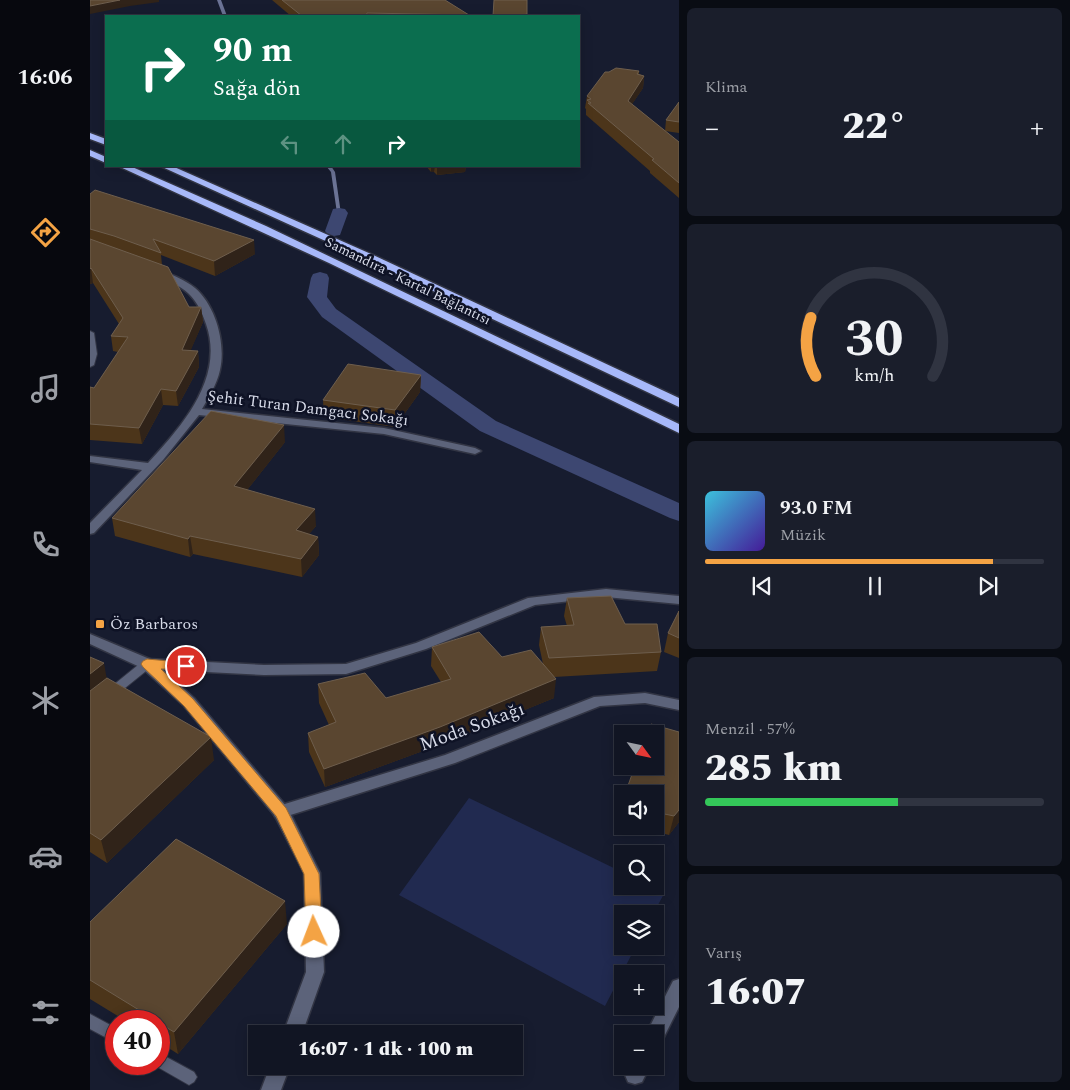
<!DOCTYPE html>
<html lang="tr">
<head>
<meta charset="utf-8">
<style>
	body { margin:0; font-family:Spectral,serif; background:#1a1e2b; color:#f1f3f6; height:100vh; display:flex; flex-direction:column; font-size:19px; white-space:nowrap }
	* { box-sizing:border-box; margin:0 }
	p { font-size:16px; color:#9c9fa6 }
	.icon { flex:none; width:28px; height:28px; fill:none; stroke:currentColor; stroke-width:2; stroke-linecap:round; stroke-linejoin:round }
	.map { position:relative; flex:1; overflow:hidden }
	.sheet { display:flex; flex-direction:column; gap:8px; padding:8px; background:#090c13; width:391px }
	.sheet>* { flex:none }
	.guide { position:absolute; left:15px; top:15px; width:475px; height:152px; border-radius:0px; box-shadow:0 2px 12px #0003,0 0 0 1px #303441; background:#0b6e4f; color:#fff; overflow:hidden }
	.needle { width:32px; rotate:123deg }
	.controls { position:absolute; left:524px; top:725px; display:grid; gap:10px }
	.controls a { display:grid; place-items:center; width:50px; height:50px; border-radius:0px; background:#111523; box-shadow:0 2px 12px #0003,0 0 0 1px #303441; font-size:25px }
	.speed { position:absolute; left:15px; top:1010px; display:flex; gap:10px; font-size:25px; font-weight:700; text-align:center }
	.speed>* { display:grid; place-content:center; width:65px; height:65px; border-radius:50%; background:#111523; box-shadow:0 2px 12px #0003,0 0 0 1px #303441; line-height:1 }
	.speed .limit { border:8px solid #d22; background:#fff; color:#111 }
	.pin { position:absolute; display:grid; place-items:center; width:42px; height:42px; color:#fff; margin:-21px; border:2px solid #fff; border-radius:50%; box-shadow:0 1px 5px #0007 }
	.me { position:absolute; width:55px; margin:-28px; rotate:358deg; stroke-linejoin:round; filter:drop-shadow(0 0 4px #0008) }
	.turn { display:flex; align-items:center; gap:18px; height:105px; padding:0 25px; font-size:22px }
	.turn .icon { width:65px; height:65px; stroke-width:2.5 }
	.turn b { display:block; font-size:35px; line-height:42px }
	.lanes { display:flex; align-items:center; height:48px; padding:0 25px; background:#0003; justify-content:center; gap:25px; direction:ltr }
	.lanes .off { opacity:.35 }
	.big { font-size:38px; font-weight:800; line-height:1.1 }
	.sheet .widget { flex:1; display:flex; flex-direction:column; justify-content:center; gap:8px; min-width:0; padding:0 18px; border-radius:8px; background:#1a1e2b }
	.sheet .dial { align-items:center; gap:0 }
	.dial svg { height:130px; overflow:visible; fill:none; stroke:#303441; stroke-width:7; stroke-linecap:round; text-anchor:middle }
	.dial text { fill:#f1f3f6; stroke:none }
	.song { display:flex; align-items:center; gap:15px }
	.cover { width:60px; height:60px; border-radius:8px; background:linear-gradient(135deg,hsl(190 70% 55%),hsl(260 70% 35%)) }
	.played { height:5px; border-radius:2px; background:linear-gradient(90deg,#f4a344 85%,#303441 85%) }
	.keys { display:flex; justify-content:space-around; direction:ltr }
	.heat { display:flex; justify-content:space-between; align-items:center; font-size:28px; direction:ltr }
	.charge { height:8px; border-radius:4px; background:linear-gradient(90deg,#34c759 57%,#303441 0) }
	.trip { position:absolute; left:158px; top:1025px; width:275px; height:50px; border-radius:0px; background:#111523; box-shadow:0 2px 12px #0003,0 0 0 1px #303441; font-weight:800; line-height:50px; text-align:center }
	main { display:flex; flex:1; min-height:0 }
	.dock { display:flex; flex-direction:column; width:90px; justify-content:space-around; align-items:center; background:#07080e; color:#9c9fa6 }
	.dock .icon { width:35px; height:35px }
	.dock .on { color:#f4a344 }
	.dock b { font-size:22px; color:#f1f3f6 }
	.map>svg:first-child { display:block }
	.green { fill:#212a50 }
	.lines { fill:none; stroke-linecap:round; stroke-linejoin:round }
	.stream { fill:#6b7395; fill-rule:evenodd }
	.canal { fill:#3d4771; fill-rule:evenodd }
	.service-casing { stroke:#323544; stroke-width:2 }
	.minor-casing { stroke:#323544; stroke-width:3 }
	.tertiary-casing { stroke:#323544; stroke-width:3 }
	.motorway-casing { stroke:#323544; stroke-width:3 }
	.service { fill:#5c637a; fill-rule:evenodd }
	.minor { fill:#5c637a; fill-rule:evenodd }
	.tertiary { fill:#5c637a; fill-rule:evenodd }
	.motorway { fill:#a7b8f9; fill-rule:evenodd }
	.wall { fill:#4c351a }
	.shaded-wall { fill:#302319 }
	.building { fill:#5a4630; stroke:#6e5e4d }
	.route { fill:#f4a344; stroke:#9f6a2c }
	.poi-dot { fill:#f4a344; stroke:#0e1225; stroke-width:2 }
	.labels { text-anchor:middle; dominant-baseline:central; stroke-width:5; stroke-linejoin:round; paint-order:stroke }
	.far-street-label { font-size:14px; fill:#d7dbe9; stroke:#0e1225 }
	.street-label { font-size:16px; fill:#d7dbe9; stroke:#0e1225 }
	.poi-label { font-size:16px; fill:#d7dbe9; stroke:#0e1225; text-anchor:start }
	.near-street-label { font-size:19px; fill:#d7dbe9; stroke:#0e1225 }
</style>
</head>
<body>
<main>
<nav class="dock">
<b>16:06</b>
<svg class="icon on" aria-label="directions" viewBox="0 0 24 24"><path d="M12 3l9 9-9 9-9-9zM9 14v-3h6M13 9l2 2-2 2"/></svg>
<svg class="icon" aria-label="music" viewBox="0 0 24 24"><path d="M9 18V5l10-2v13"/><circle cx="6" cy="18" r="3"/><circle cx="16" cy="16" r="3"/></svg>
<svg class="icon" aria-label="phone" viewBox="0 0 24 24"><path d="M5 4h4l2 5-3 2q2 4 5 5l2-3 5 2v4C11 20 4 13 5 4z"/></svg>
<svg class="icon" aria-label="climate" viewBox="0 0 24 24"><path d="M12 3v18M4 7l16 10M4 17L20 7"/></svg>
<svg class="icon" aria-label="car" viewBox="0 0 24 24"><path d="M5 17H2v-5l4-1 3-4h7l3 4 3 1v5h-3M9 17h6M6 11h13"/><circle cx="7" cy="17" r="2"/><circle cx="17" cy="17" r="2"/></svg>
<svg class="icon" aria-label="filters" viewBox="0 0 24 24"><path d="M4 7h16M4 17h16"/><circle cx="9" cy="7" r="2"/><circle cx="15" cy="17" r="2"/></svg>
</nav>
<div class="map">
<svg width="589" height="1090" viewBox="0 0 589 1090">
	<rect width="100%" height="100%" fill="#171c2f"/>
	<path class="green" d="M379 798 532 872V886H562L575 892 563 914H532V946H546L515 1006 309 895Z"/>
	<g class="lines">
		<path class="stream" d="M127 0H131L137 16H133Z
			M236 166H241L245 172 251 214 247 213 241 172Z"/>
		<path class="canal" d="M249 208 255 209 258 213 250 235 244 236 238 235 235 231 243 209Z
			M230 272 237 274 239 278 237 297 246 309 406 421 589 503V521L580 518 390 431 232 317 217 297 221 278 223 274Z"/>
		<defs>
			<path id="service" d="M0 331 4 333 7 354 4 365 0 367Z
				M57 660 61 661 63 664 61 667 4 713 0 714V704L53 661Z
				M0 1014 26 1028V1043L0 1029Z
				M69 1053 104 1072 107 1077 104 1082 99 1085 64 1065 63 1064H69Z"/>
			<path id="minor" d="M70 271C82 274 95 280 105 288 126 306 136 344 130 370 127 384 119 397 112 409L294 428 385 448 391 451 385 454 294 434 109 415 73 460 4 533 0 534V523L52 470 0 462V456L58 463C92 426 135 378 116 324 106 295 95 287 67 276L66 274Z
				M516 589 589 596V604L516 597 445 605 336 649 256 674 174 675 57 669 52 668 50 664 52 660 57 659 174 665 256 664 326 643 438 598Z
				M555 693 589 700V710L555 703 510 706 365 763 191 818 185 817 183 812 185 807 355 755 504 697Z
				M589 979V1007L572 1041 565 1044V1034H556L583 981Z
				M539 1066H560L552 1082 545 1084 538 1082 535 1075Z"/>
			<path id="tertiary" d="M0 634 62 660 104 698 197 807 230 873 234 972 212 1034H193L216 972 214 873 185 816 94 706 52 668 0 644Z
				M180 1066H200L191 1090H171Z"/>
			<path id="motorway" d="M0 133 16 139V145L0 139Z
				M0 150 16 157V163L0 156Z
				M28 166H40L176 226 589 424V433L239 263Z
				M70 166H82L281 254 589 398V407L273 258Z"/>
		</defs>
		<use href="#service" class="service-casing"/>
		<use href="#minor" class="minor-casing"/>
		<use href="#tertiary" class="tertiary-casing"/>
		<use href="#motorway" class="motorway-casing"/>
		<use href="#service" class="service"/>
		<use href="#minor" class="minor"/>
		<use href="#tertiary" class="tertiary"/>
		<use href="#motorway" class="motorway"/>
	</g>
	<path class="wall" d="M182 0H355L379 15V16H201Z
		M549 71V74L554 76 553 88 542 104 575 131 576 120 589 102V133L575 131 589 142V198L560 173V171L496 115V109L495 108 497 96Z
		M336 166H376L375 172 347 175 344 172H341Z
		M0 194 165 254 125 276 71 255 72 265 99 307H111L113 322 100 351H108L109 367 88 406 73 405 52 444 0 440V387L4 388 28 352 23 351 21 336 29 324 3 283 0 284Z
		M331 375 330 392 305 427 234 417 233 400Z
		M195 442 157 490 226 526 219 534 228 537 229 555 212 577 103 554 100 557 25 536 22 518Z
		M477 598 535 624 571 652 567 671 464 677V698L349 745 235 787 219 752 218 733 239 725 229 703 228 684 296 698 351 682 341 666 342 647 453 664 449 645 451 627 477 626 474 616Z
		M589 611V658L574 652 578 633Z
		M0 657 17 678 124 760 17 863 0 852Z
		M565 794 589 822 579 835 544 826H565Z
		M532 801V823L528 822Z
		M0 922 197 924 88 1054 69 1042V1021H36L0 999Z"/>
	<path class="shaded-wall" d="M30 0H69V2L40 6 0 14V6Z
		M554 76 553 88 536 113 538 101Z
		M341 166H345L344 172H341Z
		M347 166H376L375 172 347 175Z
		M164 240 165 254 125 276 124 261Z
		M1 268 3 283 0 284V269Z
		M111 307 113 322 94 366 92 350Z
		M108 351 109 367 88 406 86 391Z
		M331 375 330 392 305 427V410Z
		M71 389 73 405 52 444 49 428Z
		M194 425 195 442 146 504 144 486Z
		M225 509 226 526 208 547 206 530Z
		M100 536 103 554 100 557 98 539Z
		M228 537 229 555 212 577 211 559Z
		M14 663 18 686 0 702V674Z
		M466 679 464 698 349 745 235 787 234 769Z
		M121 737 124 760 17 863 11 840Z
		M589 810V822L579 835 584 816Z
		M195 901 197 924 88 1054 84 1032Z"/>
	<path class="building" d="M0 0H30L0 6Z
		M192 0H355L379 15 277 13 276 16H212Z
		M404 0H437V14L432 15V16H403Z
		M526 68 549 71 547 74 554 76 538 101 589 142V183L562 160 564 159 498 103H501L497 100 501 99 497 96 515 72H519Z
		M589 102V122L576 120Z
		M5 190 164 240 124 261 63 239 71 253 24 236 0 229V194Z
		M0 239 78 267 99 307H111L92 350 108 351 86 391 71 389 49 428 0 424V387L4 388 38 337 21 336 33 318 1 268 0 269Z
		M258 364 331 375 305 410 233 400Z
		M121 411 194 425 144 486 225 509 206 530 228 537 211 559 100 536 98 539 22 518Z
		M521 596 535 624H567L571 652 459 658 451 627 484 625 477 598Z
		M589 611V638L578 633Z
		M389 632 412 657 441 650 466 679 350 727 234 769 218 733 246 722 228 684 275 673 296 698 361 679 342 647Z
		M0 657 14 663 0 674Z
		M17 678 121 737 11 840 0 833V691Z
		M561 724 589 732V810L584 816 565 812V794H535L545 766H565V734H557Z
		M86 839 195 901 84 1032 69 1023V1021H67L0 980V922Z"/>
	<path class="route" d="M57 659 101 663 103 666 101 669H71L103 699 196 808 229 874 232 932 230 937 224 939 218 937 216 932 214 874 186 816 94 706 53 667 51 664 53 661Z"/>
	<rect class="poi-dot" x="5" y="619" width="10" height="10" rx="2.5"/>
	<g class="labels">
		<g class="far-street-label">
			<text transform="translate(318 281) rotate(26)">Samandıra - Kartal Bağlantısı</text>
		</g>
		<g class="street-label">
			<text transform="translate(218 408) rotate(7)">Şehit Turan Damgacı Sokağı</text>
		</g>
		<g class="poi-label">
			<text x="20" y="624">Öz Barbaros</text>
		</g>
		<g class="near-street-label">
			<text transform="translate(382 727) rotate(-20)">Moda Sokağı</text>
		</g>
	</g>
</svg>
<div class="controls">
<a><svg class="needle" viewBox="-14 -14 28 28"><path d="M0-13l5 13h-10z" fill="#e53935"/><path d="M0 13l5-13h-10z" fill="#9c9fa6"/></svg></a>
<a><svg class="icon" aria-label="sound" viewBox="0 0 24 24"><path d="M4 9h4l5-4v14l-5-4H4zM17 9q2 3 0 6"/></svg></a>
<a><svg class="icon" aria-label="search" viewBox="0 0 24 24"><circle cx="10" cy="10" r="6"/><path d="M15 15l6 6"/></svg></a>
<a><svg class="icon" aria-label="layers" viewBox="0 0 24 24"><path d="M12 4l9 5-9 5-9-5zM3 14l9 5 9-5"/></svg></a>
<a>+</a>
<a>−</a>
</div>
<div class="speed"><div class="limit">40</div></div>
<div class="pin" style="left:96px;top:666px;background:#d93025"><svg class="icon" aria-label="arrive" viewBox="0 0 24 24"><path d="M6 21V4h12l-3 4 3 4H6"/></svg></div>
<svg class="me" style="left:224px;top:932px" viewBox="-20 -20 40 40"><circle r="19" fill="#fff"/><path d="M0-13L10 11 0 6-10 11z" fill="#f4a344"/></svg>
<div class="trip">16:07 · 1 dk · 100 m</div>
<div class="guide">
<div class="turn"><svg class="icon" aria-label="right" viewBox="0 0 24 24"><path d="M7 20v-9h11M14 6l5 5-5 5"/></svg><div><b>90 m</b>Sağa dön</div></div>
<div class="lanes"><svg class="icon off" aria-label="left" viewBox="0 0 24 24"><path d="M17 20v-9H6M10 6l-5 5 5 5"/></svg><svg class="icon off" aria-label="ahead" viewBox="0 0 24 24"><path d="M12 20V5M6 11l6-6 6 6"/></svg><svg class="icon" aria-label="right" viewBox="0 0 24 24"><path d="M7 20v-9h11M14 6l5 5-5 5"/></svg></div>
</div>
</div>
<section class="sheet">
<div class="widget"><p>Klima</p>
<div class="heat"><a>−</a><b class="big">22°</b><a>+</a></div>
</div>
<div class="widget dial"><svg viewBox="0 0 100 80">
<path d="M14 69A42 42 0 1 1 86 69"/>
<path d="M14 69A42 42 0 0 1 11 33" stroke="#f4a344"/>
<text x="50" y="56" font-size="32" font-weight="700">30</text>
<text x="50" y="72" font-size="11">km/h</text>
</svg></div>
<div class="widget">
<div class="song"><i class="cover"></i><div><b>93.0 FM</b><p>Müzik</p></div></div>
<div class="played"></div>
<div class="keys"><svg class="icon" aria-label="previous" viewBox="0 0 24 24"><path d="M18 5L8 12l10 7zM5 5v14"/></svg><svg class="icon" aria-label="pause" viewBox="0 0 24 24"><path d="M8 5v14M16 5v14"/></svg><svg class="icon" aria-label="next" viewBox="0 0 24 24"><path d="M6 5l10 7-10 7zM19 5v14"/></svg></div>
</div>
<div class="widget"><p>Menzil · 57%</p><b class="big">285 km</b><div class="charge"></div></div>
<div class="widget"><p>Varış</p><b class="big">16:07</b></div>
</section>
</main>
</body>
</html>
